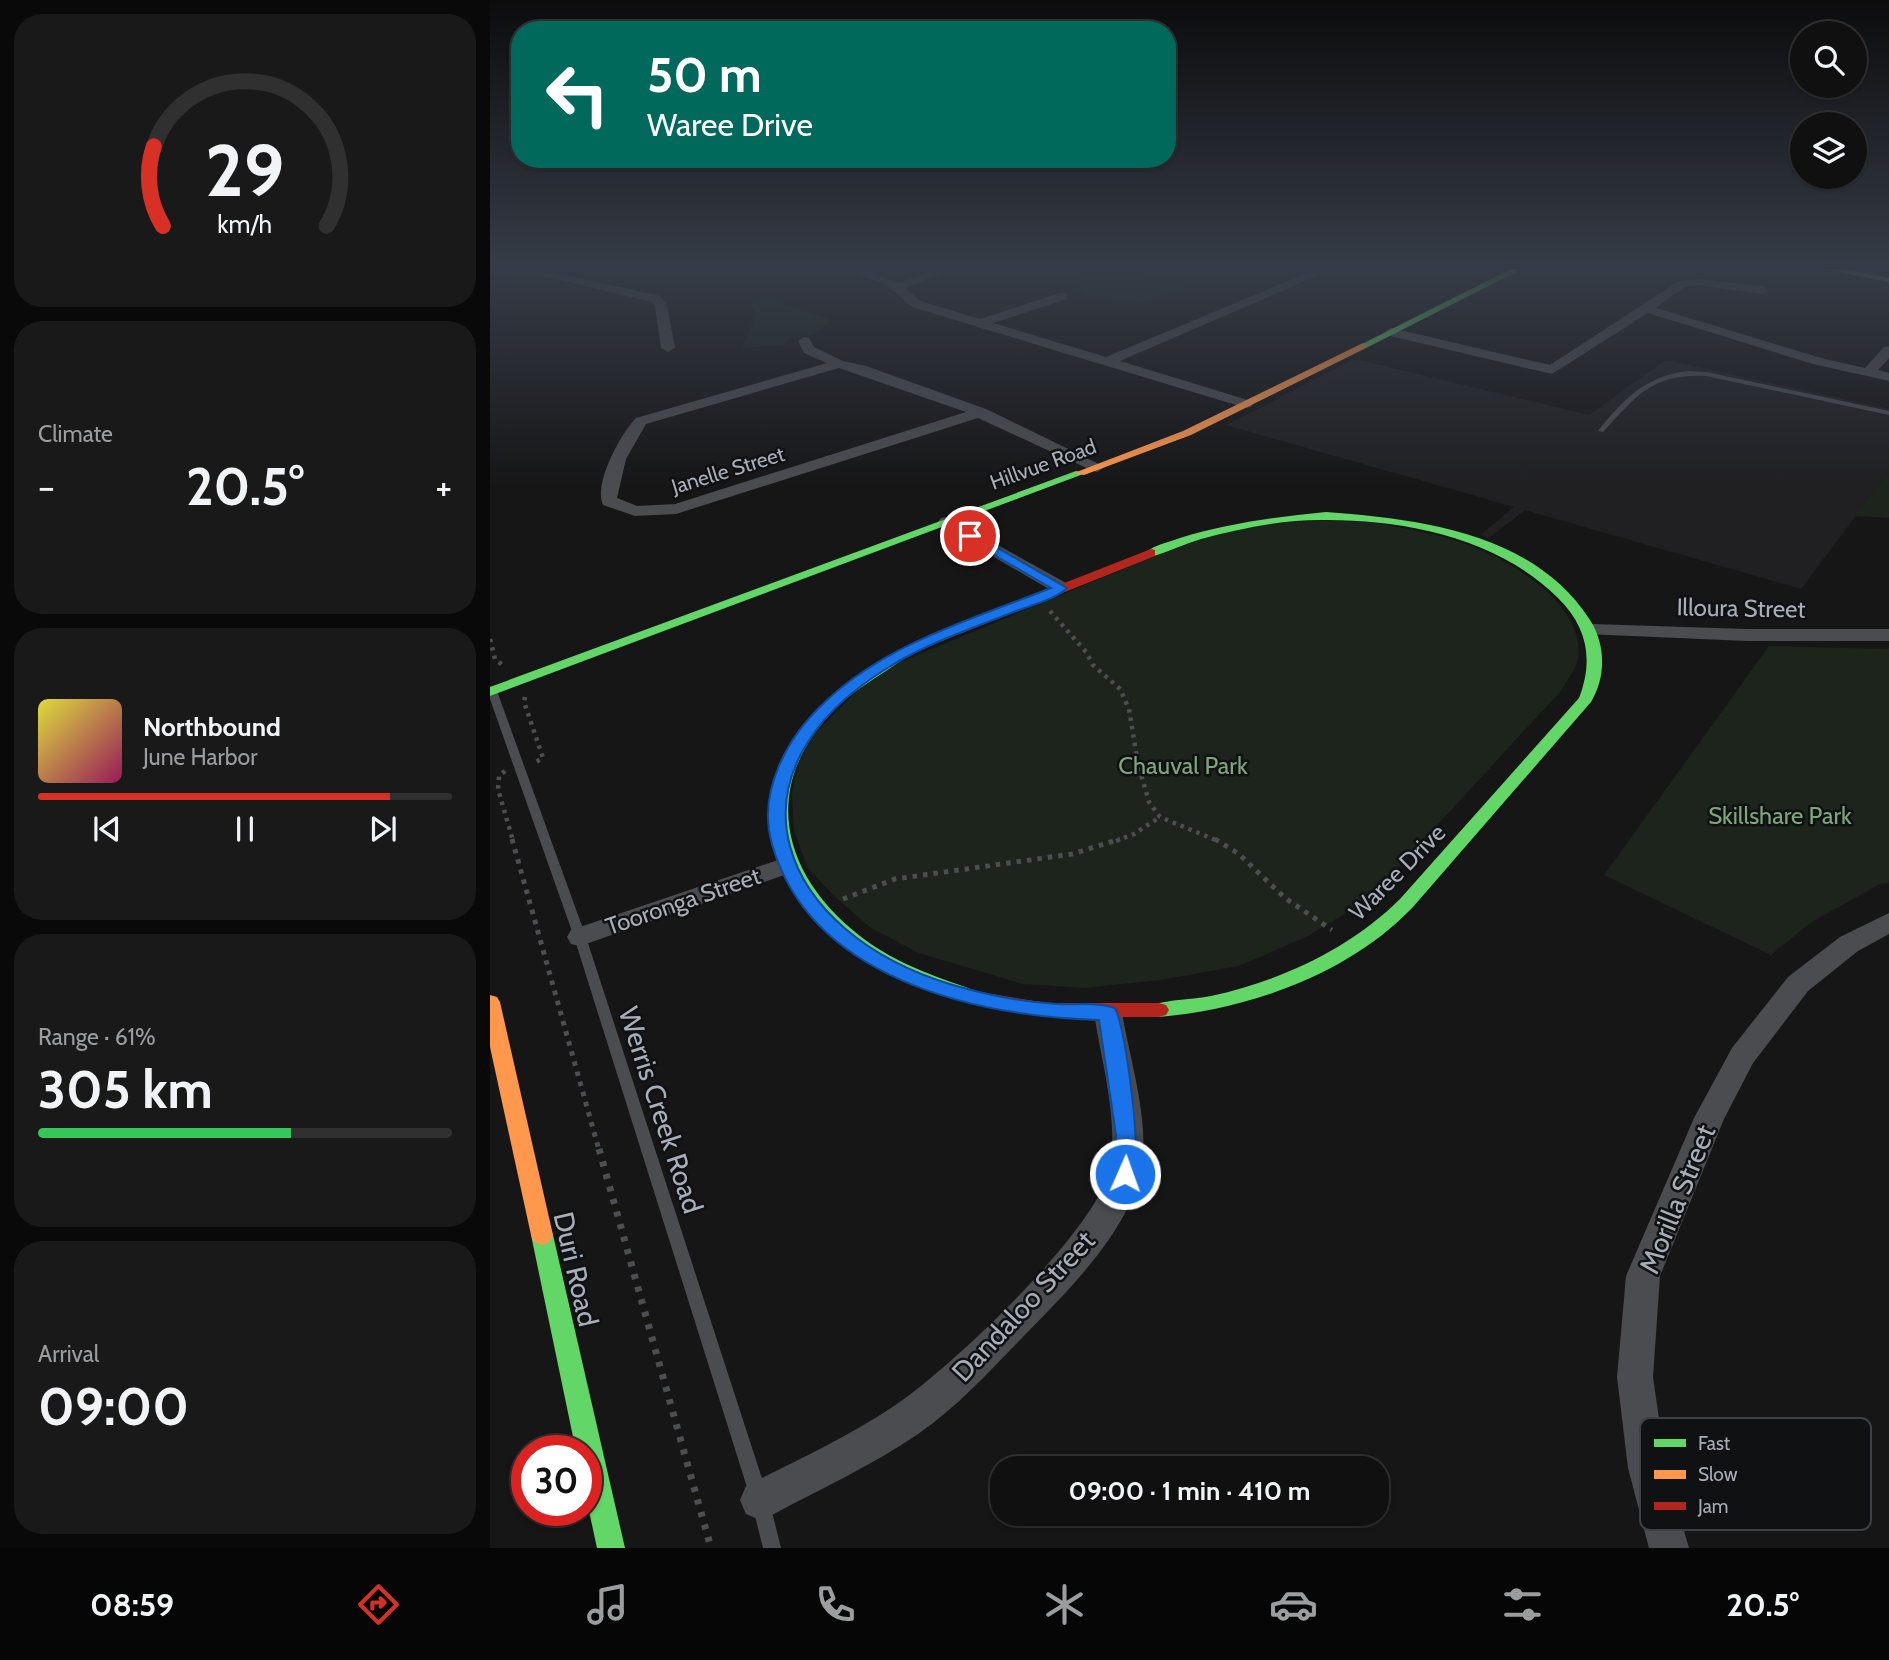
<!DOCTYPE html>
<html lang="en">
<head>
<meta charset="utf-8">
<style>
	body { margin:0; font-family:Cabin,sans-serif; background:#19191a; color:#f1f3f6; height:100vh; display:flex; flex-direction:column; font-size:26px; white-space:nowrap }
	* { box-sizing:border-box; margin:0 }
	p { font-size:23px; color:#9c9d9f }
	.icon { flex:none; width:38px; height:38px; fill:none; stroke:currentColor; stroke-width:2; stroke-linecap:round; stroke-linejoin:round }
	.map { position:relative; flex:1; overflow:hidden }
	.details { display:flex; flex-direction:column; gap:14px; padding:14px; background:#090909; width:490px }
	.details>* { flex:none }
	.hud { position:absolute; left:21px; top:21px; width:665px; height:147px; border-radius:28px; box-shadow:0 2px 5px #0004,0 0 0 2px #303031; background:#00695c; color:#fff; overflow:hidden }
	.buttons { position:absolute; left:1300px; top:21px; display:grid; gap:14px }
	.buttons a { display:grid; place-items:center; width:77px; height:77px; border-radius:50%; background:#101011; box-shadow:0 2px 5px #0004,0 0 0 2px #303031; font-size:35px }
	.speed { position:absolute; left:21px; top:1435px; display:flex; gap:14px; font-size:35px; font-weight:700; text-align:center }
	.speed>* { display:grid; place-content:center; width:91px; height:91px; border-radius:50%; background:#101011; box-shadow:0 2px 5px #0004,0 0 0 2px #303031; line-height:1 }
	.speed .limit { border:10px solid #d22; background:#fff; color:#111 }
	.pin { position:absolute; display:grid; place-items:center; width:60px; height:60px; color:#fff; margin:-30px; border:4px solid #fff; border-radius:50%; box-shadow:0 2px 7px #0007 }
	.me { position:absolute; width:77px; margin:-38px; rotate:2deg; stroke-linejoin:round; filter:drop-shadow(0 0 5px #0008) }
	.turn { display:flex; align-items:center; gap:24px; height:147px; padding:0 21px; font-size:32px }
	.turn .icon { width:91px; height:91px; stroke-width:2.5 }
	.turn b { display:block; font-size:49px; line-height:60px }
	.big { font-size:52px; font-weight:800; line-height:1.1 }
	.details .tile { flex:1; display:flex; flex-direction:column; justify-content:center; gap:10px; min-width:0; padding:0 24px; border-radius:28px; background:#19191a }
	.details .dial { align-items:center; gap:0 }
	.dial svg { height:182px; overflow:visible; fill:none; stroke:#303031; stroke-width:7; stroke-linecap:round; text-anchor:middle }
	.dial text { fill:#f1f3f6; stroke:none }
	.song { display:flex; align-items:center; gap:21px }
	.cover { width:84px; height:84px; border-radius:10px; background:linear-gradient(135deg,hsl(60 70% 55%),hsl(330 70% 35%)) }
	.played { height:7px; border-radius:4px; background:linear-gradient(90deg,#d93025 85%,#303031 85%) }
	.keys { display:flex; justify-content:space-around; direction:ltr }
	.heat { display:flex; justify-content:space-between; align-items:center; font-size:38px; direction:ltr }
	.charge { height:10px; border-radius:5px; background:linear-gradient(90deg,#34c759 61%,#303031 0) }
	.trip { position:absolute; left:500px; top:1456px; width:399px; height:70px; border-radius:28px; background:#101011; box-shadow:0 2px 5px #0004,0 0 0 2px #303031; font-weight:800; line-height:70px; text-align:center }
	.tab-bar { display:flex; height:112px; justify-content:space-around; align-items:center; background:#060607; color:#9c9d9f }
	.tab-bar .icon { width:49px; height:49px }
	.tab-bar .selected { color:#d93025 }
	.tab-bar b { font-size:32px; color:#f1f3f6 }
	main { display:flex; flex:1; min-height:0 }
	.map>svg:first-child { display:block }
	.built { fill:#202023 }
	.green { fill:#1c241c }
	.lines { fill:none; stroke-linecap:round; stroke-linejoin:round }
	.path-far2 { stroke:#4c4e51; stroke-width:4.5; stroke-dasharray:3.5 5; stroke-linecap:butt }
	.path-far1 { stroke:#4c4e51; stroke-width:5; stroke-dasharray:4.5 6; stroke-linecap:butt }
	.path { stroke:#4c4e51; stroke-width:7; stroke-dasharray:5 8; stroke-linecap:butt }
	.lane { fill:#4a4c50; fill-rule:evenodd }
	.street { fill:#4a4c50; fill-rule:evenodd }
	.fast { fill:#63d668; fill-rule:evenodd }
	.slow { fill:#ff974d; fill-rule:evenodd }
	.jam { fill:#b3261e; fill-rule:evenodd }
	.route { fill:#1a73e8; stroke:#114b97; stroke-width:2 }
	.labels { text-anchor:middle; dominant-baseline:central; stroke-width:5; stroke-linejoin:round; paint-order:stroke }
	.far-street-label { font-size:21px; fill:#a6aeb9; stroke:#101113 }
	.street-label { font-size:24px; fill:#a6aeb9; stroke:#101113 }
	.park-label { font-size:24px; fill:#7ea67b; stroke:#101113 }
	.near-street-label { font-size:28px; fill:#a6aeb9; stroke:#101113 }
	.key { fill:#101113; stroke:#3d4045; stroke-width:2 }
	.key-label { font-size:19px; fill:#a6aeb9 }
</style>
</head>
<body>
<main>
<section class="details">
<div class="tile dial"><svg viewBox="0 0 100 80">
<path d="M14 69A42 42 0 1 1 86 69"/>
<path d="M14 69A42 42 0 0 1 10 34" stroke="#d93025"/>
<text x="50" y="56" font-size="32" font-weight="700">29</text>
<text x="50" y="72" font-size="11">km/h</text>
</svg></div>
<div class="tile"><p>Climate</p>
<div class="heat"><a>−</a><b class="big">20.5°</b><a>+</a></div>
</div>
<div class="tile">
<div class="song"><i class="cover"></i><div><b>Northbound</b><p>June Harbor</p></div></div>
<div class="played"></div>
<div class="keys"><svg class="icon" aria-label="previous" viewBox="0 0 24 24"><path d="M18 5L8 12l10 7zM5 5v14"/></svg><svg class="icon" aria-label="pause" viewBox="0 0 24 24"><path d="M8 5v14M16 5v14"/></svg><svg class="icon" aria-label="next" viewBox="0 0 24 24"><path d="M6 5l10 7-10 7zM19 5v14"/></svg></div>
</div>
<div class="tile"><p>Range · 61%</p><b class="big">305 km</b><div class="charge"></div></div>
<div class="tile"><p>Arrival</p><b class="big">09:00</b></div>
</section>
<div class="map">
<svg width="1399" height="1548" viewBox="0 0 1399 1548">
	<rect width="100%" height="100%" fill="#161617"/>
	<path class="built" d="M865 359 1099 415 1176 360 1399 409V472L1311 589 1035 510 999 538 990 535 1024 507 736 425Z"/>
	<path class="green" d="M626 269H655L654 280H686L702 284 655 302 596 297 595 293 589 290 591 276 621 278Z
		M278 299 342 320 323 335 301 338 293 345 252 348 266 314 260 304Z
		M1399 472V518L1364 516Z
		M797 520C830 521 866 519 898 525 925 530 956 536 981 546 1024 562 1096 606 1088 659 1086 669 1076 682 1070 692L879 899 818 936 749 966 670 980 595 988 533 984 429 953 381 928 343 895 317 867 304 830 302 793 311 748 384 673 717 534Z
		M1279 646 1399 649V883L1390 884 1320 923 1281 955 1114 875Z"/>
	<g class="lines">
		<path class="path-far2" d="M560 611 596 652 603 665 630 689 639 709 648 764 659 802 670 817 728 841
			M0 639 5 659 15 667
			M35 697 34 702 53 758 44 763
			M15 771 9 776 8 789 23 841
			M626 841 644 834 670 817"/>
		<path class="path-far1" d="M22 839 109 1150
			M725 839 749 854 795 898 842 930
			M353 899 405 879 582 854 630 839"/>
		<path class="path" d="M109 1149 221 1548"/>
		<path class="lane" d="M1197 371 1216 372 1399 411V415L1216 376C1161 374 1148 395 1113 432L1108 431C1134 399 1154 377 1197 371Z
			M0 689H5L7 691 96 937 279 1500 291 1548H273L261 1500 84 937 0 699Z"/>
		<path class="street" d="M25 269H47L170 296 177 305 185 348 178 352 171 348 165 306 162 302Z
			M350 269H371L409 283 447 269H464L415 288 430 301 490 319 569 293H577V299L503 323 616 357 827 269H843L630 361 761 401 763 404 761 407 756 408 422 307 395 284Z
			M1208 279 1272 286 1278 290 1272 294 1208 285 1194 287 1166 308 1331 358 1375 368 1394 347 1399 346V358L1388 370 1399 373V381L1323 364 1158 313 1062 374 896 335 895 332 901 328 1060 365 1187 282Z
			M314 337 319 338 324 347 353 361 376 366 496 409 615 467 607 472 601 470 488 418 186 514 145 516 113 505C103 484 131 433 146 418L337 363 314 353 308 341ZM349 368 476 412 185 504 147 506 127 498 136 459 156 424Z
			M457 517 578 584 580 588 571 594 564 592 451 526 448 522 451 518Z
			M1103 624 1257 629H1399V641H1257L1096 634 1093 630 1096 626Z
			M297 857 306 859 309 865 306 871 90 946 81 944 77 937 81 930Z
			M1399 913V934L1368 951 1318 991 1263 1063 1234 1119 1170 1276 1163 1377 1176 1468 1199 1548H1159L1138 1468 1127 1377 1136 1276 1204 1118 1242 1048 1298 977 1350 937Z
			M618 1003 628 1006 632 1013C640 1059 659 1120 652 1165 641 1232 574 1294 529 1341 497 1374 466 1408 428 1434 383 1465 332 1488 284 1514L270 1520 256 1514 250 1500 256 1486C305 1461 356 1438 401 1408 456 1373 605 1232 619 1171 630 1125 611 1060 604 1013L608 1006Z"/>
		<path class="fast" d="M1021 269H1032L876 348 868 346Z
			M1333 269H1352L1399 278V282Z
			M586 471 596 473 0 696V687Z
			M836 512C931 519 1044 533 1100 620 1116 645 1116 677 1101 702L923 907C859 974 760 1009 669 1017L662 1015 659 1010 662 1005C681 999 701 1000 721 996 790 981 860 949 910 899L1089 698C1104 659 1097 626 1067 597 1008 539 918 520 837 520 795 519 751 528 711 539 694 544 678 552 661 557L655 553C664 545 679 542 690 538 738 523 786 517 836 512Z
			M407 653 414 657 412 660C391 675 365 689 347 707 270 783 289 873 370 936 407 965 452 979 496 994L499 999 496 1004 489 1006 414 980 357 946 315 904 287 854 280 804 296 754 337 701Z
			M52 1225 60 1228 63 1235 135 1548H107L96 1497V1451H86L41 1235 44 1228Z"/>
		<path class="slow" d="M873 343 876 344V348L701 435 594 475 584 473 693 431Z
			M0 995 7 997 10 1002 63 1235 60 1242 52 1245 44 1242 41 1235 0 1047Z"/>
		<path class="jam" d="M661 549 665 550V556L437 647 407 661 400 657 427 641Z
			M489 992 557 1003H669L676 1005 679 1010 676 1015 669 1017H557L482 1004 479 999 482 994Z"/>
	</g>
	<linearGradient id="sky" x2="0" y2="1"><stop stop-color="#0c0c0d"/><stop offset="0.55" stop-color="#363c47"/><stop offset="1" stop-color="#363c47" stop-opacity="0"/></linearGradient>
	<rect width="1399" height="486" fill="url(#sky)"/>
	<path class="route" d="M480 532 577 588C566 599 544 604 529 610 486 627 439 642 399 667 224 774 289 933 463 985 497 995 532 1002 567 1004 586 1005 607 1002 625 1008 636 1027 653 1161 643 1180L635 1183 627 1180 624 1174 626 1135 609 1020C486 1016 320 979 282 844 267 792 297 737 335 702 397 643 483 619 561 588L475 538V533Z"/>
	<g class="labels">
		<g class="far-street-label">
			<text transform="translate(553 464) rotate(-20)">Hillvue Road</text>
			<text transform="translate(238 470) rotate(-17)">Janelle Street</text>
		</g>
		<g class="street-label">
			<text transform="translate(1251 608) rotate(1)">Illoura Street</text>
			<text transform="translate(907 872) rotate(-45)">Waree Drive</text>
			<text transform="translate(193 901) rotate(-19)">Tooronga Street</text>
		</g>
		<g class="park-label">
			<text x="693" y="765">Chauval Park</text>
			<text x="1290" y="815">Skillshare Park</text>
		</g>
		<g class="near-street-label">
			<text transform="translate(171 1110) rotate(72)">Werris Creek Road</text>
			<text transform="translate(1187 1199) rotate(-68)">Morilla Street</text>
			<text transform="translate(86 1269) rotate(77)">Duri Road</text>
			<text transform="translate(533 1306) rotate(-47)">Dandaloo Street</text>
		</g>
	</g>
	<rect x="1150" y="1418" width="231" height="112" rx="10" class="key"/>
	<rect x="1164" y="1439" width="32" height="8" fill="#63d668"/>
	<rect x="1164" y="1470" width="32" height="9" fill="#ff974d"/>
	<rect x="1164" y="1502" width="32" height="8" fill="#b3261e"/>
	<g class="key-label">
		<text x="1208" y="1450">Fast</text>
		<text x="1208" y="1481">Slow</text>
		<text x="1208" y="1513">Jam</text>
	</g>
</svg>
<div class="buttons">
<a><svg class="icon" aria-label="search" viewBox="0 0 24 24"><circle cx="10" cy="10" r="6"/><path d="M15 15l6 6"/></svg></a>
<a><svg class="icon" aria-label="layers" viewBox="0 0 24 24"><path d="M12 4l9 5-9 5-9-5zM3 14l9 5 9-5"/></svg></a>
</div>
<div class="speed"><div class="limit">30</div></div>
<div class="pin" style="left:480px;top:536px;background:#d93025"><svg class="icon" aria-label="arrive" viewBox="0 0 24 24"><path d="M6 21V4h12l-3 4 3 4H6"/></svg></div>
<svg class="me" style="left:635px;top:1174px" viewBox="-20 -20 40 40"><circle r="17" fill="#1a73e8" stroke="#fff" stroke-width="3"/><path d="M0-11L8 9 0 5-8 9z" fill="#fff"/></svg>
<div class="trip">09:00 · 1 min · 410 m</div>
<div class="hud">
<div class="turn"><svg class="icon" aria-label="left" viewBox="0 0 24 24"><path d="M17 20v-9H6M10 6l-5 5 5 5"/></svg><div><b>50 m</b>Waree Drive</div></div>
</div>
</div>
</main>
<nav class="tab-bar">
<b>08:59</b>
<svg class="icon selected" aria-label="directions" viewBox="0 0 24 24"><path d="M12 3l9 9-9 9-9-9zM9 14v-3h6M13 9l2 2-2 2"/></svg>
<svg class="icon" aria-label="music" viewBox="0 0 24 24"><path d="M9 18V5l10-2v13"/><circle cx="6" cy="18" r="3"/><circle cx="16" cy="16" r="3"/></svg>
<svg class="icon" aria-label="phone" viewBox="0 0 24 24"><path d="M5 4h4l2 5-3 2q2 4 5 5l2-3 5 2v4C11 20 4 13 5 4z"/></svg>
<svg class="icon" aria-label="climate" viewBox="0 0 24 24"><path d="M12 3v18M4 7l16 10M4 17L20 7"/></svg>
<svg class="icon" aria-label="car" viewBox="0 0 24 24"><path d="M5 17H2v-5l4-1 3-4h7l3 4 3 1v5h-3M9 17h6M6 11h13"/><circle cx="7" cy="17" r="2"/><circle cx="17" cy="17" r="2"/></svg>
<svg class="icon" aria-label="filters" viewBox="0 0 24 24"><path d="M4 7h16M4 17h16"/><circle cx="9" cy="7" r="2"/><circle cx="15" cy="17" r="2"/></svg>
<b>20.5°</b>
</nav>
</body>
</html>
